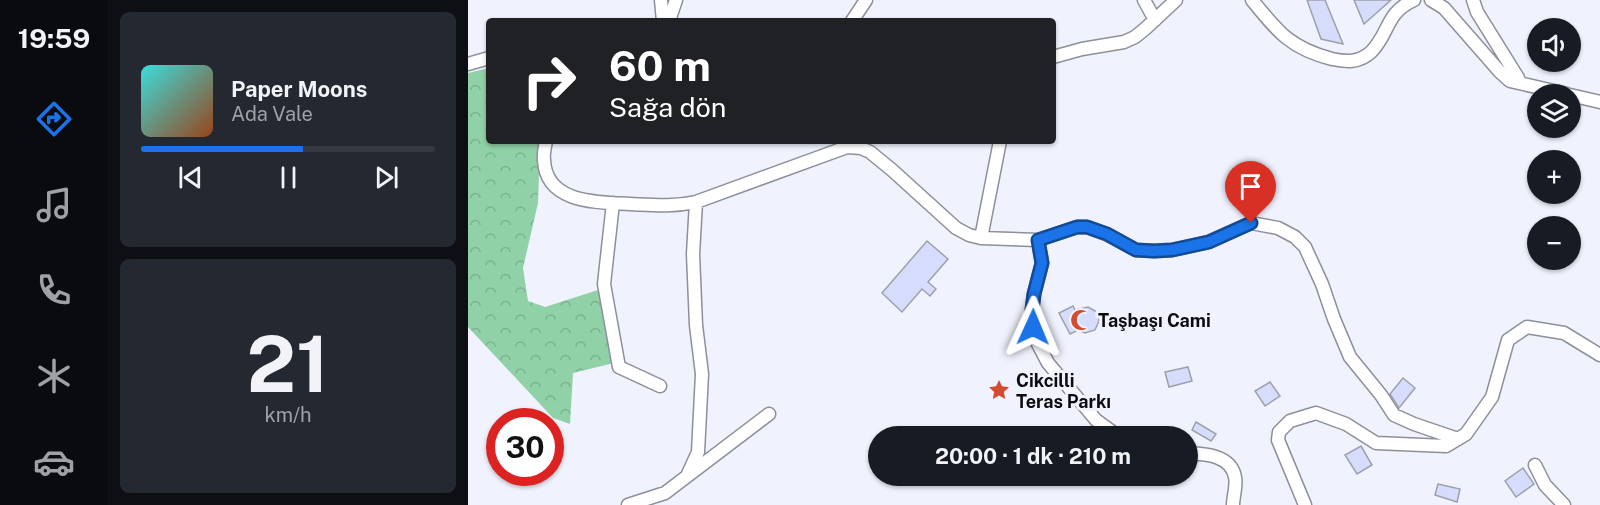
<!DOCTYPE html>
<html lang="tr">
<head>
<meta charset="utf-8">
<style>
	body { margin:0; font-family:"Public Sans",sans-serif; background:#242831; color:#f1f3f6; height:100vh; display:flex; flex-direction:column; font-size:22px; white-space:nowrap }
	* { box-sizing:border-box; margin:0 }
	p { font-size:20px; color:#9ea1a6 }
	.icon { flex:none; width:33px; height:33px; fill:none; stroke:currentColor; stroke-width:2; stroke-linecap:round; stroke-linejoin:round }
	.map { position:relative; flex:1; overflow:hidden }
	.sheet { display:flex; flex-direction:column; gap:12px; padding:12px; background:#0d0f14; width:360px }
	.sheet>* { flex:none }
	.banner { position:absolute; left:18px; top:18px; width:570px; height:126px; border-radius:6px; box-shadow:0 2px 4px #0004; background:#202124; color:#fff; overflow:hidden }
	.controls { position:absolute; left:1059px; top:18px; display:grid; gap:12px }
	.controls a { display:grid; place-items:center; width:54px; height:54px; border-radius:50%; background:#171b24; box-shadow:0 2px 4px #0004; font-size:30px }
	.speed { position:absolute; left:18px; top:408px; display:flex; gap:12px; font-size:30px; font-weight:700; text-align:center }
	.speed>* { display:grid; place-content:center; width:78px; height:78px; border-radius:50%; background:#171b24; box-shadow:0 2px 4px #0004; line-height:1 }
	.speed .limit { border:9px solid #d22; background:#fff; color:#111 }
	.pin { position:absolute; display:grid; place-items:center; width:51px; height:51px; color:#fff; margin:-62px -26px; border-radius:50% 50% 50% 0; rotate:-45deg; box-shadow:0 0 6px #0007 }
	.pin .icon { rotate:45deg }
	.me { position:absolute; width:66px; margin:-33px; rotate:1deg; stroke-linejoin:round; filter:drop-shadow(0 0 4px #0008) }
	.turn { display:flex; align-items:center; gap:21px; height:126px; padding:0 24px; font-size:27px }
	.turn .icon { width:78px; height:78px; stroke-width:2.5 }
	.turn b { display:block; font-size:42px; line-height:51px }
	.sheet .widget { flex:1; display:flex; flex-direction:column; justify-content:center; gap:9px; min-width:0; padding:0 21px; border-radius:9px; background:#242831 }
	.sheet .dial { align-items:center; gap:0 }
	.dial b { font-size:78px; line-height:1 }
	.song { display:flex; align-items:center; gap:18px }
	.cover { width:72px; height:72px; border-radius:9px; background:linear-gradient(135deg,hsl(180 70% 55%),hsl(20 70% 35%)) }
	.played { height:6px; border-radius:3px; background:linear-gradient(90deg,#1a73e8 55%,#363941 55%) }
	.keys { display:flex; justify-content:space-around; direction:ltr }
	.trip { position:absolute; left:400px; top:426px; width:330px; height:60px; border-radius:30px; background:#171b24; box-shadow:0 2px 4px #0004; font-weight:700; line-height:60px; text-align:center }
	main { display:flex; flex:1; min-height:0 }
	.dock { display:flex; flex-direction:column; width:108px; justify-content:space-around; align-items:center; background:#090b0e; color:#9ea1a6 }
	.dock .icon { width:42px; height:42px }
	.dock .current { color:#1a73e8 }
	.dock b { font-size:27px; color:#f1f3f6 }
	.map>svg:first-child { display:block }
	.forest { fill:url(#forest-crowns) }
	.building { fill:#d6ddfc; stroke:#9ea0aa; stroke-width:1.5 }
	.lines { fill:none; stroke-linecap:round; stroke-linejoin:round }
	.minor-casing { stroke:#8d909a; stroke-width:15 }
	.minor { stroke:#fff; stroke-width:12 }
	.route-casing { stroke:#114b97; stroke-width:15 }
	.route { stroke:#1a73e8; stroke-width:10 }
	.labels { text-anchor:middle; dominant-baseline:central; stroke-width:6; stroke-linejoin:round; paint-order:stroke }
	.poi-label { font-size:18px; font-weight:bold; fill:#0c0c10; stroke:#f0f3fe; text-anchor:start }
</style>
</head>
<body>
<main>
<nav class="dock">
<b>19:59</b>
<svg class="icon current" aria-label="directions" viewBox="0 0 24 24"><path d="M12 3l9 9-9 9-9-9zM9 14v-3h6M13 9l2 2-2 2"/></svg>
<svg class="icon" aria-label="music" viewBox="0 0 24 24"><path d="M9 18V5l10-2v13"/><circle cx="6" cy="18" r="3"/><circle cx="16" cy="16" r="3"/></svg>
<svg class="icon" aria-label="phone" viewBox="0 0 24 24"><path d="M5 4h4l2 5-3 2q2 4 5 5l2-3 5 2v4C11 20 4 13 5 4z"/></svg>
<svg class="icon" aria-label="climate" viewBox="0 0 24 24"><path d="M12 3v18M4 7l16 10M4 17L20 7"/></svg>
<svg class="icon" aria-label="car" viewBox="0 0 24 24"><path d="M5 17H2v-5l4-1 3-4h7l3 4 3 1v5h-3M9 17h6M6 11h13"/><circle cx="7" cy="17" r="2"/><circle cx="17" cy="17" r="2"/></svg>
</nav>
<section class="sheet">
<div class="widget">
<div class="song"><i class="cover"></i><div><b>Paper Moons</b><p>Ada Vale</p></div></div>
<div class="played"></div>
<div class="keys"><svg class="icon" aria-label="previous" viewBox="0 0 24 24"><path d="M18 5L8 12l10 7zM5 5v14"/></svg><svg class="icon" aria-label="pause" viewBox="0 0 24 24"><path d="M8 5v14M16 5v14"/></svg><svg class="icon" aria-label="next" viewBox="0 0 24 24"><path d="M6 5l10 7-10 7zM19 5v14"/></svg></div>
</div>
<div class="widget dial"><b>21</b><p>km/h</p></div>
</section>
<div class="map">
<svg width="1132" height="505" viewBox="0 0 1132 505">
	<defs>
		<pattern id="forest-crowns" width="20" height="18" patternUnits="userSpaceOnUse" patternTransform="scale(1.5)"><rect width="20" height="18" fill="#90d1a8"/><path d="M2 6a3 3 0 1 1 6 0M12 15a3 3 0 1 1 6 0" fill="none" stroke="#7bb290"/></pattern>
	</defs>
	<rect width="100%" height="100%" fill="#f0f3fe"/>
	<path class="forest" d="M21 68V141H72L70 203 55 268 60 301 77 307 133 289 146 363 105 373 102 424 85 418 0 327V73Z"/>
	<path class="building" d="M839 0H857L875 44 853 39Z
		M886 0H923L896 24Z
		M459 241 480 259 460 282 468 289 462 296 454 289 434 312 414 293Z
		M605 306 607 310 620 307 629 312 631 321 627 330 617 333 610 330 602 334 591 313Z
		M720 367 724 381 701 387 697 372Z
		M935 378 947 388 931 408 922 394Z
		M802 382 812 396 797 406 787 391Z
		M728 422 748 434 743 441 724 430Z
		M893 446 904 465 889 474 877 455Z
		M1055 468 1066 484 1048 497 1037 481Z
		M970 484 992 489 989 502 967 495Z"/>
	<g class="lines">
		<defs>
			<path id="minor" d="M193 0 195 21
				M676 0 687 20
				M784 0C810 32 822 48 864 59 878 62 891 63 903 52 922 33 917 13 946 0
				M963 0 976 8 1032 72 1042 81 1099 94
				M1005 0 1009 12 1050 78 1052 83
				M201 21 208 0
				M384 21 398 0
				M585 57 614 49 656 42 667 37 678 28 708 0
				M0 64 21 58
				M1102 95 1132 102
				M78 141C77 147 75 154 76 160 78 204 130 202 162 204 185 205 205 207 228 202L379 147 393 148 402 152 424 170 488 228 501 235 513 238 570 240 609 227H619L638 234 668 250 686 251 704 250 740 242 783 223 810 228 827 237 837 247 854 284 866 319 882 357 913 395 926 415 946 424 990 439
				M145 203 136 284 151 367 192 386
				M513 238 532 141
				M570 240 574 263 566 294 564 310 565 327 570 344 580 363 628 420 650 436
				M720 453C737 454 763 455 767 477 769 485 765 497 765 505
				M1067 465 1077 485 1096 505
				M219 476 230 452 234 374 228 325 225 254 228 202
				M160 505 197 493 301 414
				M837 505 810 440 811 432 822 421 848 413 878 424 908 443 978 446 998 434 1024 397 1040 340 1059 327 1096 333 1132 355"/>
		</defs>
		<use href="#minor" class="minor-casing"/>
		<use href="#minor" class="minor"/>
	</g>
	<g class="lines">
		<defs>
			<path id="route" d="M565 327 564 310 566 294 574 263 570 240 609 227H619L639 234 668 250 686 251 704 250 741 242 783 223"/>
		</defs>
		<use href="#route" class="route-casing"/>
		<use href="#route" class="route"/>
	</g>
	<defs>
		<symbol id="mosque-bare" viewBox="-9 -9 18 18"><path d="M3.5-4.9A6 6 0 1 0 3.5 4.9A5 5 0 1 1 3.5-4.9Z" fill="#d64a32" stroke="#f0f3fe" stroke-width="2.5" paint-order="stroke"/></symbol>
		<symbol id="sight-bare" viewBox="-9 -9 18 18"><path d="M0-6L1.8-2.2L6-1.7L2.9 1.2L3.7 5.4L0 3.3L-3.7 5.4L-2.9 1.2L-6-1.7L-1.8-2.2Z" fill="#d64a32" stroke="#f0f3fe" stroke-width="2.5" paint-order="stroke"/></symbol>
	</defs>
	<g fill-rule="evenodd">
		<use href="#mosque-bare" x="598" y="305" width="30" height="30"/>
		<use href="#sight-bare" x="516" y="375" width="30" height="30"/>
	</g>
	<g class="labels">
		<g class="poi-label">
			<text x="630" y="320">Taşbaşı Cami</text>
			<text x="548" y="380">Cikcilli<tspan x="548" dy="21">Teras Parkı</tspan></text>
		</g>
	</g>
</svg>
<div class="controls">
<a><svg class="icon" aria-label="sound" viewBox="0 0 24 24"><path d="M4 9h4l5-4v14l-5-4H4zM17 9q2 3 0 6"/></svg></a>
<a><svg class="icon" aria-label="layers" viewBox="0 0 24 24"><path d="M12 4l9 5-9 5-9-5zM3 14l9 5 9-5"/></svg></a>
<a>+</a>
<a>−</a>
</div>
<div class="speed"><div class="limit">30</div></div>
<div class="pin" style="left:783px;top:223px;background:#d93025"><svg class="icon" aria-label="arrive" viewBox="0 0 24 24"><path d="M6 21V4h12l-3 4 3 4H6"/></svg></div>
<svg class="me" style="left:565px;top:327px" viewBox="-20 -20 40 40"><path d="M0-17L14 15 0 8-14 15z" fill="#1a73e8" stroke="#fff" stroke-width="4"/></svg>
<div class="trip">20:00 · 1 dk · 210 m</div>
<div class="banner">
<div class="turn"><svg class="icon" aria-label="right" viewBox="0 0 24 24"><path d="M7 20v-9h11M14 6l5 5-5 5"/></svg><div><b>60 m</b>Sağa dön</div></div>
</div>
</div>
</main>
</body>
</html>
